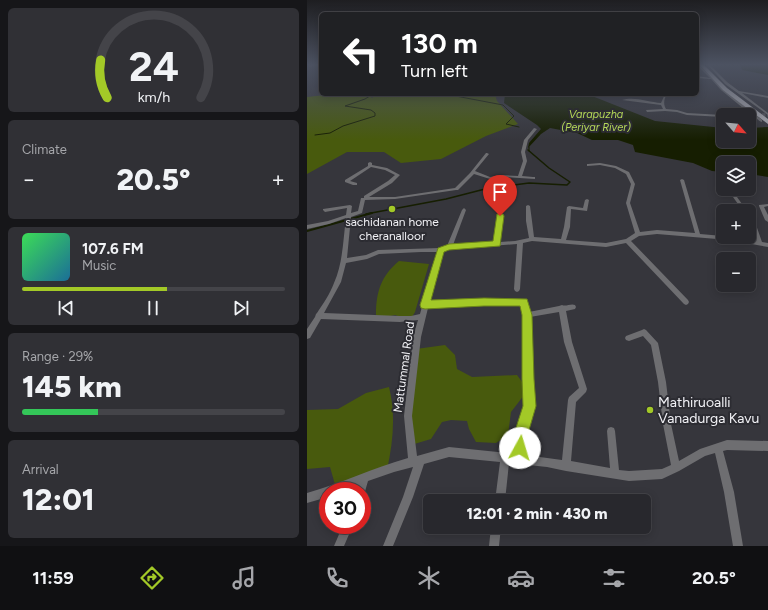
<!DOCTYPE html>
<html lang="en">
<head>
<meta charset="utf-8">
<style>
	body { margin:0; font-family:Figtree,sans-serif; background:#303035; color:#f1f3f6; height:100vh; display:flex; flex-direction:column; font-size:15px; white-space:nowrap }
	* { box-sizing:border-box; margin:0 }
	p { font-size:13px; color:#a5a6aa }
	.icon { flex:none; width:22px; height:22px; fill:none; stroke:currentColor; stroke-width:2; stroke-linecap:round; stroke-linejoin:round }
	.map { position:relative; flex:1; overflow:hidden }
	.panel { display:flex; flex-direction:column; gap:8px; padding:8px; background:#161619; width:307px }
	.panel>* { flex:none }
	.guide { position:absolute; left:12px; top:12px; width:380px; height:84px; border-radius:6px; box-shadow:0 2px 10px #0003,0 0 0 1px #444449; background:#202124; color:#fff; overflow:hidden }
	.needle { width:26px; rotate:117deg }
	.fabs { position:absolute; left:409px; top:108px; display:grid; gap:8px }
	.fabs a { display:grid; place-items:center; width:40px; height:40px; border-radius:6px; background:#28282d; box-shadow:0 2px 10px #0003,0 0 0 1px #444449; font-size:20px }
	.speed { position:absolute; left:12px; top:482px; display:flex; gap:8px; font-size:20px; font-weight:700; text-align:center }
	.speed>* { display:grid; place-content:center; width:52px; height:52px; border-radius:50%; background:#28282d; box-shadow:0 2px 10px #0003,0 0 0 1px #444449; line-height:1 }
	.speed .limit { border:6px solid #d22; background:#fff; color:#111 }
	.pin { position:absolute; display:grid; place-items:center; width:34px; height:34px; color:#fff; margin:-41px -17px; border-radius:50% 50% 50% 0; rotate:-45deg; box-shadow:0 0 4px #0007 }
	.pin .icon { rotate:45deg }
	.me { position:absolute; width:44px; margin:-22px; rotate:6deg; stroke-linejoin:round; filter:drop-shadow(0 0 3px #0008) }
	.turn { display:flex; align-items:center; gap:14px; height:84px; padding:0 16px; font-size:18px }
	.turn .icon { width:52px; height:52px; stroke-width:2.5 }
	.turn b { display:block; font-size:28px; line-height:34px }
	.big { font-size:30px; font-weight:800; line-height:1.1 }
	.panel .card { flex:1; display:flex; flex-direction:column; justify-content:center; gap:6px; min-width:0; padding:0 14px; border-radius:6px; background:#303035 }
	.panel .dial { align-items:center; gap:0 }
	.dial svg { height:104px; overflow:visible; fill:none; stroke:#444449; stroke-width:7; stroke-linecap:round; text-anchor:middle }
	.dial text { fill:#f1f3f6; stroke:none }
	.song { display:flex; align-items:center; gap:12px }
	.cover { width:48px; height:48px; border-radius:6px; background:linear-gradient(135deg,hsl(130 70% 55%),hsl(200 70% 35%)) }
	.played { height:4px; border-radius:2px; background:linear-gradient(90deg,#a3c927 55%,#444449 55%) }
	.keys { display:flex; justify-content:space-around; direction:ltr }
	.heat { display:flex; justify-content:space-between; align-items:center; font-size:22px; direction:ltr }
	.charge { height:6px; border-radius:3px; background:linear-gradient(90deg,#34c759 29%,#444449 0) }
	.trip { position:absolute; left:116px; top:494px; width:228px; height:40px; border-radius:6px; background:#28282d; box-shadow:0 2px 10px #0003,0 0 0 1px #444449; font-weight:800; line-height:40px; text-align:center }
	.tab-bar { display:flex; height:64px; justify-content:space-around; align-items:center; background:#101012; color:#a5a6aa }
	.tab-bar .icon { width:28px; height:28px }
	.tab-bar .active { color:#a3c927 }
	.tab-bar b { font-size:18px; color:#f1f3f6 }
	main { display:flex; flex:1; min-height:0 }
	.map>svg:first-child { display:block }
	.green { fill:#485a0d }
	.water { fill:#161e01 }
	.lines { fill:none; stroke-linecap:round; stroke-linejoin:round }
	.stream-far2 { stroke:#161e01; stroke-width:1 }
	.stream-far1 { stroke:#161e01; stroke-width:1.5 }
	.stream { stroke:#161e01; stroke-width:2 }
	.minor-tunnel { stroke:#525258; stroke-width:3.5; stroke-dasharray:3.5 1.5; stroke-linecap:butt }
	.minor { fill:#6e6e71; fill-rule:evenodd }
	.trunk { fill:#aeaeb4; fill-rule:evenodd }
	.route { fill:#a3c927; stroke:#6a8319 }
	.poi-dot { fill:#a3c927; stroke:#2c2c32; stroke-width:1.5 }
	.labels { text-anchor:middle; dominant-baseline:central; stroke-width:4; stroke-linejoin:round; paint-order:stroke }
	.far-water-label { font-size:11px; font-style:italic; fill:#b5d858; stroke:#2c2c32 }
	.poi-label { font-size:12px; fill:#f1f1f5; stroke:#2c2c32 }
	.street-label { font-size:12px; fill:#f1f1f5; stroke:#2c2c32 }
	.near-poi-label { font-size:14px; fill:#f1f1f5; stroke:#2c2c32; text-anchor:start }
</style>
</head>
<body>
<main>
<section class="panel">
<div class="card dial"><svg viewBox="0 0 100 80">
<path d="M14 69A42 42 0 1 1 86 69"/>
<path d="M14 69A42 42 0 0 1 9 40" stroke="#a3c927"/>
<text x="50" y="56" font-size="32" font-weight="700">24</text>
<text x="50" y="72" font-size="11">km/h</text>
</svg></div>
<div class="card"><p>Climate</p>
<div class="heat"><a>−</a><b class="big">20.5°</b><a>+</a></div>
</div>
<div class="card">
<div class="song"><i class="cover"></i><div><b>107.6 FM</b><p>Music</p></div></div>
<div class="played"></div>
<div class="keys"><svg class="icon" aria-label="previous" viewBox="0 0 24 24"><path d="M18 5L8 12l10 7zM5 5v14"/></svg><svg class="icon" aria-label="pause" viewBox="0 0 24 24"><path d="M8 5v14M16 5v14"/></svg><svg class="icon" aria-label="next" viewBox="0 0 24 24"><path d="M6 5l10 7-10 7zM19 5v14"/></svg></div>
</div>
<div class="card"><p>Range · 29%</p><b class="big">145 km</b><div class="charge"></div></div>
<div class="card"><p>Arrival</p><b class="big">12:01</b></div>
</section>
<div class="map">
<svg width="461" height="546" viewBox="0 0 461 546">
	<rect width="100%" height="100%" fill="#36363c"/>
	<path class="green" d="M28 94H61L65 98 70 94H188L190 101 211 124 179 136 134 159 94 163 77 152H40L0 174V97Z
		M92 261 122 264 108 312 105 317H94L88 315 75 318 69 315C69 292 74 276 92 261Z
		M138 345 148 355 150 369 165 377 210 375 221 390 204 412 201 435 189 443 169 442 162 429 160 421 144 420 135 422 124 439 104 445 102 428 109 349Z
		M82 387C89 415 86 442 80 470L29 488 23 467 0 469V410L31 409 59 393Z"/>
	<path class="water" d="M433 64H461V75L435 70Z
		M198 94H280L348 121 416 128V141H442V128L461 127V177L442 174V163H416V172L405 171 386 163 328 152 326 145 311 140H285L270 133 243 128 234 134 221 148 222 143 234 129 230 125 197 103Z"/>
	<g class="lines">
		<path class="stream-far2" d="M138 94 196 105 207 116 199 124 212 127
			M8 135 23 133 36 126 68 116V113L64 110 38 106 58 99 66 94
			M222 151V147"/>
		<path class="stream-far1" d="M59 214 139 199 178 189 222 183 260 185 263 182 242 168 221 150"/>
		<path class="stream" d="M0 231 65 213"/>
		<path class="minor-tunnel" d="M450 115H461"/>
		<path class="minor" d="M10 64H13L3 67 2 66Z
			M390 64H391L416 88 455 120V122C451 121 448 116 444 115 438 113 432 115 426 115L437 112 442 113 414 90 404 79 390 78V76L403 78 390 65Z
			M400 64H402L420 82 432 91 461 96V98L435 93 461 113V115L418 84Z
			M335 94H338L336 97H334Z
			M358 94H360C357 99 356 104 359 109L370 110 380 113 416 115V117L380 115 370 112 358 111 340 112 339 110 356 109 354 105 315 100C327 96 342 102 354 103Z
			M227 128 230 129 221 140 218 152 220 161 215 176 226 177H228V179L195 177 183 179 167 174 151 190H149L88 199 58 200 55 213 44 217 40 258 59 255 71 250 133 248 140 246 155 210 157 208 159 210 146 245 187 242 191 216 193 214 195 216 193 242 208 241 222 238 219 221V206L221 205 223 206 225 221 227 237 254 239 257 227 260 207 262 206 276 208 278 200 280 199 282 200 280 211 264 209 263 227 259 240 299 243 319 239 328 233 319 203 324 184 319 174 308 168 293 165 280 166V164H281L293 163 309 166 322 172 328 184 323 203 333 232 350 230 388 233 373 180 375 179 377 180 393 234 416 236V237H427L449 241 442 220V214L444 215 448 222 455 242 461 243V247L422 240 350 234 332 236 324 241 381 300 382 302 381 304 379 305 377 304 319 243 299 247 225 241 216 243 213 289 212 291 210 292 208 291 207 289 210 244 142 249 135 251 123 302 177 299H216L218 300 222 312 252 306 255 305C259 307 264 303 268 305L269 307 268 309 259 311 265 342 280 389 279 392 269 402 264 461 303 468 300 431 301 428 304 427 307 428 308 431 312 470 322 471 355 469 364 465 356 424 351 382 344 345 336 336 322 341 319 340 318 338 319 336 335 330 337 329 339 330 351 343 359 382 364 424 372 461 393 449 420 440 461 441V451L420 450 416 451 427 492 436 546H426L417 492 408 453 398 456 372 471 355 479 322 481 259 471 240 467 202 463 198 501H188L193 462 142 457 117 464 106 497 86 546H76L96 497 106 467 87 472 61 481 57 495H55V491H48L50 486 35 491H21V497L0 503V493C35 483 66 468 101 458L97 416 106 337 111 320 93 322 14 319 3 338 0 339V329L8 317 9 314 10 313C16 304 23 294 27 283 36 263 36 240 39 218L22 224 0 229V225L21 221 39 215 40 208 18 212 16 210V209L43 205 45 206 44 213 51 211 54 198H57V196L81 181 88 175 78 170 64 167 43 181 50 183V185H46L38 182V180L61 166V163L63 162 65 163V165L80 168 93 175 85 183 62 197H88L148 188 163 173 179 153H180L182 154 168 171 183 177 195 175 211 176 216 161 214 152 217 140ZM114 252H130L113 314 104 316H93L17 313 34 282 39 263 60 259 72 254ZM177 305H214L217 315V379L219 406 209 437V454L142 447 110 456 105 416 114 337 121 308ZM252 312 257 342 272 388 262 397 261 400 255 460 218 455 217 437 227 406 225 379 223 317Z
			M427 189H431L430 197 440 211H436L426 197Z
			M461 204V206L457 207 461 215V222L458 220 452 206V205Z
			M36 525H46L37 546H27Z
			M184 527H194L192 546H182Z"/>
		<path class="trunk" d="M392 64H396L420 88 461 119V124L416 90Z"/>
	</g>
	<linearGradient id="sky" x2="0" y2="1"><stop stop-color="#1e1e21"/><stop offset="0.46" stop-color="#4c5261"/><stop offset="1" stop-color="#4c5261" stop-opacity="0"/></linearGradient>
	<rect width="461" height="140" fill="url(#sky)"/>
	<path class="route" d="M190 214H196L197 216 193 246 142 250 137 252 124 300 177 298 220 299 225 315 227 379 229 406 220 437V448L218 453 213 455 208 453 206 448V437L216 406 215 379V315L213 306H177L118 309 114 308 113 305 131 248 142 244 186 241Z"/>
	<g class="poi-dot">
		<circle cx="85" cy="209" r="4"/>
		<circle cx="343" cy="410" r="4"/>
	</g>
	<g class="labels">
		<g class="far-water-label">
			<text x="289" y="114">Varapuzha<tspan x="289" dy="13">(Periyar River)</tspan></text>
		</g>
		<g class="poi-label">
			<text x="85" y="222">sachidanan home<tspan x="85" dy="14">cheranalloor</tspan></text>
		</g>
		<g class="street-label">
			<text transform="translate(97 367) rotate(-82)">Mattummal Road</text>
		</g>
		<g class="near-poi-label">
			<text x="351" y="402">Mathiruoalli<tspan x="351" dy="16">Vanadurga Kavu</tspan></text>
		</g>
	</g>
</svg>
<div class="fabs">
<a><svg class="needle" viewBox="-14 -14 28 28"><path d="M0-13l5 13h-10z" fill="#e53935"/><path d="M0 13l5-13h-10z" fill="#a5a6aa"/></svg></a>
<a><svg class="icon" aria-label="layers" viewBox="0 0 24 24"><path d="M12 4l9 5-9 5-9-5zM3 14l9 5 9-5"/></svg></a>
<a>+</a>
<a>−</a>
</div>
<div class="speed"><div class="limit">30</div></div>
<div class="pin" style="left:193px;top:216px;background:#d93025"><svg class="icon" aria-label="arrive" viewBox="0 0 24 24"><path d="M6 21V4h12l-3 4 3 4H6"/></svg></div>
<svg class="me" style="left:213px;top:448px" viewBox="-20 -20 40 40"><circle r="19" fill="#fff"/><path d="M0-13L10 11 0 6-10 11z" fill="#a3c927"/></svg>
<div class="trip">12:01 · 2 min · 430 m</div>
<div class="guide">
<div class="turn"><svg class="icon" aria-label="left" viewBox="0 0 24 24"><path d="M17 20v-9H6M10 6l-5 5 5 5"/></svg><div><b>130 m</b>Turn left</div></div>
</div>
</div>
</main>
<nav class="tab-bar">
<b>11:59</b>
<svg class="icon active" aria-label="directions" viewBox="0 0 24 24"><path d="M12 3l9 9-9 9-9-9zM9 14v-3h6M13 9l2 2-2 2"/></svg>
<svg class="icon" aria-label="music" viewBox="0 0 24 24"><path d="M9 18V5l10-2v13"/><circle cx="6" cy="18" r="3"/><circle cx="16" cy="16" r="3"/></svg>
<svg class="icon" aria-label="phone" viewBox="0 0 24 24"><path d="M5 4h4l2 5-3 2q2 4 5 5l2-3 5 2v4C11 20 4 13 5 4z"/></svg>
<svg class="icon" aria-label="climate" viewBox="0 0 24 24"><path d="M12 3v18M4 7l16 10M4 17L20 7"/></svg>
<svg class="icon" aria-label="car" viewBox="0 0 24 24"><path d="M5 17H2v-5l4-1 3-4h7l3 4 3 1v5h-3M9 17h6M6 11h13"/><circle cx="7" cy="17" r="2"/><circle cx="17" cy="17" r="2"/></svg>
<svg class="icon" aria-label="filters" viewBox="0 0 24 24"><path d="M4 7h16M4 17h16"/><circle cx="9" cy="7" r="2"/><circle cx="15" cy="17" r="2"/></svg>
<b>20.5°</b>
</nav>
</body>
</html>
